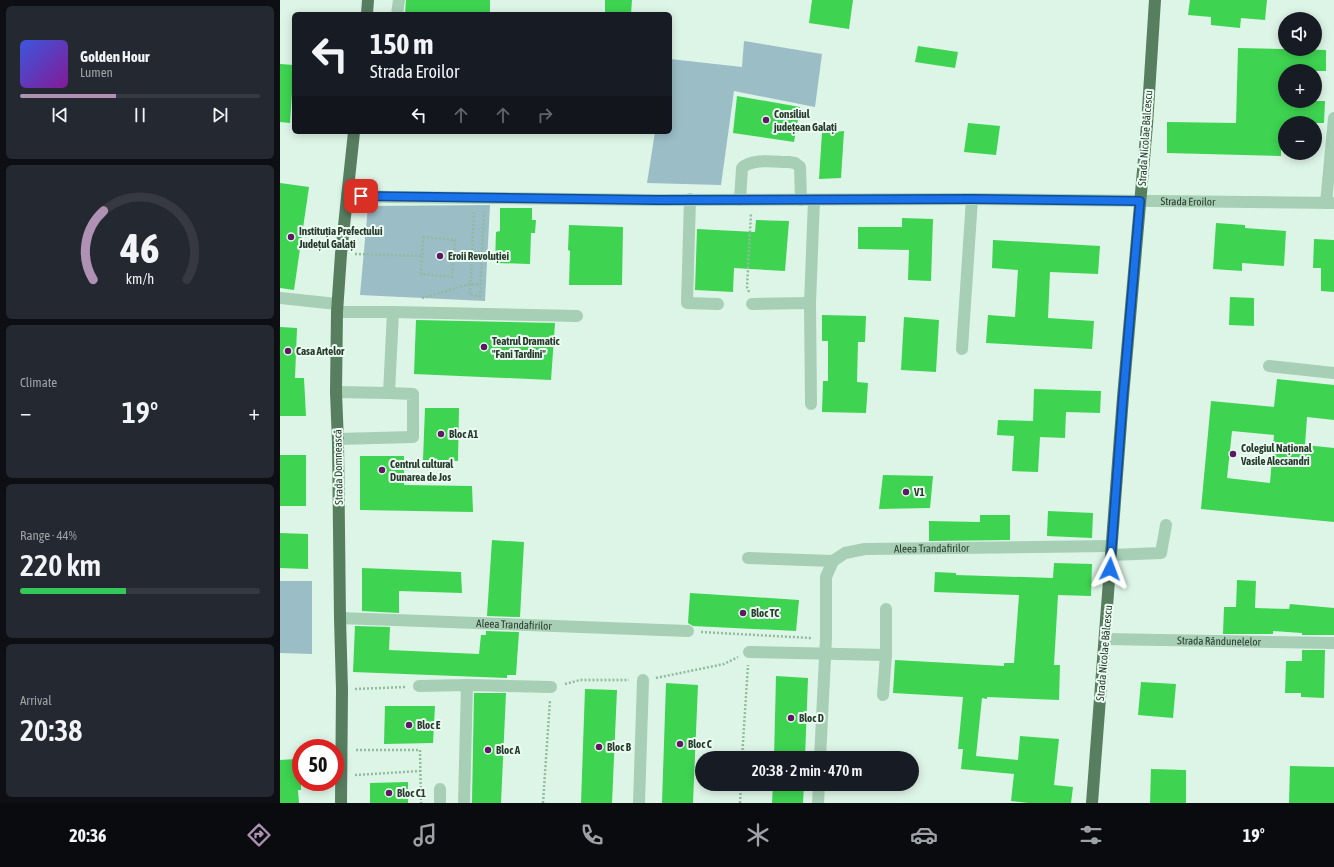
<!DOCTYPE html>
<html lang="en">
<head>
<meta charset="utf-8">
<style>
	body { margin:0; font-family:"Asap Condensed",sans-serif; background:#242831; color:#f1f3f6; height:100vh; display:flex; flex-direction:column; font-size:15px; white-space:nowrap }
	* { box-sizing:border-box; margin:0 }
	p { font-size:13px; color:#9ea1a6 }
	.icon { flex:none; width:22px; height:22px; fill:none; stroke:currentColor; stroke-width:2; stroke-linecap:round; stroke-linejoin:round }
	.map { position:relative; flex:1; overflow:hidden }
	.details { display:flex; flex-direction:column; gap:6px; padding:6px; background:#0d0f14; width:280px }
	.details>* { flex:none }
	.guide { position:absolute; left:12px; top:12px; width:380px; height:122px; border-radius:6px; box-shadow:0 2px 10px #0003; background:#171b24; color:#f1f3f6; overflow:hidden }
	.buttons { position:absolute; left:998px; top:12px; display:grid; gap:8px }
	.buttons a { display:grid; place-items:center; width:44px; height:44px; border-radius:50%; background:#171b24; box-shadow:0 2px 10px #0003; font-size:20px }
	.speed { position:absolute; left:12px; top:739px; display:flex; gap:8px; font-size:20px; font-weight:700; text-align:center }
	.speed>* { display:grid; place-content:center; width:52px; height:52px; border-radius:50%; background:#171b24; box-shadow:0 2px 10px #0003; line-height:1 }
	.speed .limit { border:6px solid #d22; background:#fff; color:#111 }
	.pin { position:absolute; display:grid; place-items:center; width:34px; height:34px; color:#fff; margin:-17px; border-radius:8px; box-shadow:0 2px 6px #0006 }
	.me { position:absolute; width:44px; margin:-22px; rotate:3deg; stroke-linejoin:round; filter:drop-shadow(0 0 3px #0008) }
	.turn { display:flex; align-items:center; gap:14px; height:84px; padding:0 12px; font-size:18px }
	.turn .icon { width:52px; height:52px; stroke-width:2.5 }
	.turn b { display:block; font-size:28px; line-height:34px }
	.lanes { display:flex; align-items:center; height:38px; padding:0 12px; background:#0003; justify-content:center; gap:20px; direction:ltr }
	.lanes .off { opacity:.35 }
	.big { font-size:30px; font-weight:600; line-height:1.1 }
	.details .widget { flex:1; display:flex; flex-direction:column; justify-content:center; gap:6px; min-width:0; padding:0 14px; border-radius:6px; background:#242831 }
	.details .dial { align-items:center; gap:0 }
	.dial svg { height:104px; overflow:visible; fill:none; stroke:#363941; stroke-width:7; stroke-linecap:round; text-anchor:middle }
	.dial text { fill:#f1f3f6; stroke:none }
	.song { display:flex; align-items:center; gap:12px }
	.cover { width:48px; height:48px; border-radius:6px; background:linear-gradient(135deg,hsl(230 70% 55%),hsl(290 70% 35%)) }
	.played { height:4px; border-radius:2px; background:linear-gradient(90deg,#af91b3 40%,#363941 40%) }
	.keys { display:flex; justify-content:space-around; direction:ltr }
	.heat { display:flex; justify-content:space-between; align-items:center; font-size:22px; direction:ltr }
	.charge { height:6px; border-radius:3px; background:linear-gradient(90deg,#34c759 44%,#363941 0) }
	.trip { position:absolute; left:415px; top:751px; width:224px; height:40px; border-radius:20px; background:#171b24; box-shadow:0 2px 10px #0003; font-weight:600; line-height:40px; text-align:center }
	.tabs { display:flex; height:64px; justify-content:space-around; align-items:center; background:#090b0e; color:#9ea1a6 }
	.tabs .icon { width:28px; height:28px }
	.tabs .selected { color:#af91b3 }
	.tabs b { font-size:18px; color:#f1f3f6 }
	main { display:flex; flex:1; min-height:0 }
	.map>svg:first-child { display:block }
	.green { fill:#9bbdc6 }
	.building { fill:#3ed351; fill-rule:evenodd }
	.lines { fill:none; stroke-linecap:round; stroke-linejoin:round }
	.path { stroke:#91bb9e; stroke-width:2.5; stroke-dasharray:2 2; stroke-linecap:butt }
	.minor { stroke:#a7cfb5; stroke-width:12 }
	.major { stroke:#587e60; stroke-width:12 }
	.route-casing { stroke:#114b97; stroke-width:10 }
	.route { stroke:#1a73e8; stroke-width:7 }
	.poi-dot { fill:#5e1962; stroke:#ebfcf2; stroke-width:1.5 }
	.labels { text-anchor:middle; dominant-baseline:central; stroke-width:4; stroke-linejoin:round; paint-order:stroke }
	.poi-label { font-size:11px; font-weight:bold; fill:#283b2c; stroke:#ebfcf2; text-anchor:start }
	.street-label { font-size:11px; fill:#283b2c; stroke:#ebfcf2 }
</style>
</head>
<body>
<main>
<section class="details">
<div class="widget">
<div class="song"><i class="cover"></i><div><b>Golden Hour</b><p>Lumen</p></div></div>
<div class="played"></div>
<div class="keys"><svg class="icon" aria-label="previous" viewBox="0 0 24 24"><path d="M18 5L8 12l10 7zM5 5v14"/></svg><svg class="icon" aria-label="pause" viewBox="0 0 24 24"><path d="M8 5v14M16 5v14"/></svg><svg class="icon" aria-label="next" viewBox="0 0 24 24"><path d="M6 5l10 7-10 7zM19 5v14"/></svg></div>
</div>
<div class="widget dial"><svg viewBox="0 0 100 80">
<path d="M14 69A42 42 0 1 1 86 69"/>
<path d="M14 69A42 42 0 0 1 22 16" stroke="#af91b3"/>
<text x="50" y="56" font-size="32" font-weight="700">46</text>
<text x="50" y="72" font-size="11">km/h</text>
</svg></div>
<div class="widget"><p>Climate</p>
<div class="heat"><a>−</a><b class="big">19°</b><a>+</a></div>
</div>
<div class="widget"><p>Range · 44%</p><b class="big">220 km</b><div class="charge"></div></div>
<div class="widget"><p>Arrival</p><b class="big">20:38</b></div>
</section>
<div class="map">
<svg width="1054" height="803" viewBox="0 0 1054 803">
	<rect width="100%" height="100%" fill="#ddf5e7"/>
	<path class="green" d="M464 41 542 54 535 107 454 91 441 185 367 183 375 132H390V59L462 67Z
		M210 205 205 301 80 295 88 206Z
		M0 581H32V654L0 653Z"/>
	<path class="building" d="M126 0H210V14H125Z
		M325 0H352L351 14H325Z
		M532 0H573L569 29 529 23Z
		M910 0H987L985 20 961 18 960 28 931 25V17L908 15Z
		M638 46 678 52 675 68 635 62Z
		M958 48 1046 50V71H1005V101H1045L1044 123H1005V149H1001V156L887 153V122L956 123Z
		M0 64 14 65V93H12L10 123 0 122Z
		M457 96 520 107 514 142 453 133Z
		M688 123 720 126 716 155 684 152Z
		M564 131 561 178 539 179 542 133Z
		M0 183 29 187 14 290 0 288Z
		M220 208H252V220H256L255 233H251L250 264 215 263 216 232 220 231Z
		M622 218 653 219 651 281 628 280 629 250 578 249V227H622Z
		M476 220 509 221 505 271 454 268 453 292 415 290 417 229 475 232Z
		M936 223 965 225V228L1006 231 1004 266 962 263V271L933 269Z
		M289 225 343 227 342 285H289L290 251 288 250Z
		M1034 239 1054 240V292L1041 291V268H1033Z
		M713 240 820 246 818 274 770 272 768 318 814 321 812 349 706 343 708 315 735 317 738 270 712 268Z
		M950 297 974 298V326L949 325Z
		M542 315 586 316 585 342H578L577 382 588 383 586 413 542 412 543 381H548V341H542Z
		M624 317 659 320 656 372 621 370Z
		M136 320 275 323 271 380 134 374Z
		M0 327 17 328 15 378H24L26 416H0Z
		M997 379 1054 385V420L1027 417 1025 445 1054 448V522L921 509 931 401 994 407ZM952 431 994 435 990 483 947 478Z
		M754 389 821 391 820 413 786 412 785 438 760 437 758 472 732 471 734 436 717 435 718 420 753 421Z
		M145 408H179L178 461 143 460Z
		M0 455H26V506H0Z
		M80 456H124V485L192 486 193 512 80 510Z
		M603 475 653 476 650 508 599 509Z
		M768 511 813 513 812 538 767 536Z
		M700 515H730V540L649 541V521L700 522Z
		M0 533 28 534V569L0 568Z
		M212 540 244 542 240 617 207 616Z
		M774 563 812 564 811 596 778 595 774 665H780L779 700 707 697V699L702 698 696 756 738 760 740 736 779 739 774 785 793 787 791 803H748L731 801 734 774 681 769 683 749H678L683 697 613 693 615 660 724 666V663H734L739 595 654 592 655 572 676 573V575L773 578Z
		M82 568 181 572 182 593 119 591V613L82 611Z
		M957 580 976 581 975 608 1009 609 1010 604 1054 608V635H1022V633L993 631V634H943L944 607H956Z
		M410 593 519 600 516 631 413 626 408 623Z
		M75 626 110 627 109 650 199 654 201 635H206V631L239 632 236 675H227V678L73 672Z
		M1022 650H1045L1044 698 1021 697V693H1005L1006 661H1022Z
		M496 676 528 678 525 758H494Z
		M861 682 896 684 893 718 858 715Z
		M386 683 418 685 413 803H382Z
		M305 689 337 690 332 803H301Z
		M194 693H226L221 803H192Z
		M105 706H155L153 743 104 744Z
		M16 759 17 770H21V790H18L19 803H0V760Z
		M1010 766 1054 767V803H1009Z
		M871 769 906 770V803H870Z
		M128 782V803H90V783Z
		M493 784H524L523 803H492Z"/>
	<g class="lines">
		<path class="path" d="M194 212 190 295 200 296 204 212
			M143 237 175 240 172 277 141 274Z
			M75 254 142 256
			M173 258 202 256
			M469 292 467 287 471 213
			M142 298 190 284 200 285
			M421 632 531 638
			M376 678 444 664 458 657
			M285 684 300 680H349
			M75 689 126 687
			M76 750H140L141 803
			M462 758 468 665
			M75 775 140 771
			M263 803 270 700
			M460 803 461 784"/>
		<g class="minor">
			<path d="M117 14 119 0"/>
			<path id="s1" d="M67 195 109 197 376 200 692 199 1054 203"/>
			<path d="M410 199 407 303 438 304"/>
			<path d="M460 200 462 168C472 158 496 162 509 162L515 163 520 167 521 200"/>
			<path d="M1046 203 1054 118"/>
			<path d="M0 298 57 304"/>
			<path d="M472 304 530 303"/>
			<path d="M113 312 297 316"/>
			<path d="M682 349 692 199"/>
			<path d="M989 366 1054 373"/>
			<path d="M56 392 109 393 113 312H57"/>
			<path d="M531 404 530 303 534 200"/>
			<path d="M58 439 133 437V394L109 393"/>
			<path d="M831 555 881 553 886 525"/>
			<path d="M468 558 553 561"/>
			<path id="s2" d="M60 618 408 631"/>
			<path id="s3" d="M825 639 1054 643"/>
			<path d="M469 652 606 655"/>
			<path d="M139 686 187 685 271 687"/>
			<path d="M603 695 606 655V609"/>
			<path id="s4" d="M540 758 546 638V577L553 561 565 553 585 549 831 546"/>
			<path d="M160 803V789"/>
			<path d="M184 803 187 685"/>
			<path d="M359 803 363 680"/>
			<path d="M538 803 539 784"/>
		</g>
		<path class="major" d="M87 14 88 0
			M61 803 62 690 60 618 58 443 56 392 57 312 61 254 74 132
			M812 803 843 397 867 125 875 0"/>
	</g>
	<g class="lines">
		<defs>
			<path id="route" d="M81 196 376 200 692 199 860 201 843 397 830 569"/>
		</defs>
		<use href="#route" class="route-casing"/>
		<use href="#route" class="route"/>
	</g>
	<g class="poi-dot">
		<circle cx="486" cy="120" r="4"/>
		<circle cx="11" cy="237" r="4"/>
		<circle cx="160" cy="256" r="4"/>
		<circle cx="204" cy="347" r="4"/>
		<circle cx="8" cy="351" r="4"/>
		<circle cx="161" cy="434" r="4"/>
		<circle cx="953" cy="454" r="4"/>
		<circle cx="102" cy="470" r="4"/>
		<circle cx="626" cy="492" r="4"/>
		<circle cx="463" cy="613" r="4"/>
		<circle cx="511" cy="718" r="4"/>
		<circle cx="129" cy="725" r="4"/>
		<circle cx="400" cy="744" r="4"/>
		<circle cx="319" cy="747" r="4"/>
		<circle cx="208" cy="750" r="4"/>
		<circle cx="109" cy="793" r="4"/>
	</g>
	<g class="labels">
		<g class="poi-label">
			<text x="494" y="114">Consiliul<tspan x="494" dy="13">județean Galați</tspan></text>
			<text x="19" y="231">Instituția Prefectului<tspan x="19" dy="13">Județul Galați</tspan></text>
			<text x="168" y="256">Eroii Revoluției</text>
			<text x="212" y="341">Teatrul Dramatic<tspan x="212" dy="13">"Fani Tardini"</tspan></text>
			<text x="16" y="351">Casa Artelor</text>
			<text x="169" y="434">Bloc A1</text>
			<text x="961" y="448">Colegiul Național<tspan x="961" dy="13">Vasile Alecsandri</tspan></text>
			<text x="110" y="464">Centrul cultural<tspan x="110" dy="13">Dunarea de Jos</tspan></text>
			<text x="634" y="492">V1</text>
			<text x="471" y="613">Bloc TC</text>
			<text x="519" y="718">Bloc D</text>
			<text x="137" y="725">Bloc E</text>
			<text x="408" y="744">Bloc C</text>
			<text x="327" y="747">Bloc B</text>
			<text x="216" y="750">Bloc A</text>
			<text x="117" y="793">Bloc C1</text>
		</g>
		<g class="street-label">
			<text transform="translate(865 138) rotate(-86)">Strada Nicolae Bălcescu</text>
			<text stroke="none"><textPath href="#s1" startOffset="841">Strada Eroilor</textPath></text>
			<text transform="translate(58 467) rotate(-91)">Strada Domnească</text>
			<text stroke="none"><textPath href="#s4" startOffset="300">Aleea Trandafirilor</textPath></text>
			<text stroke="none"><textPath href="#s2" startOffset="174">Aleea Trandafirilor</textPath></text>
			<text stroke="none"><textPath href="#s3" startOffset="114">Strada Rândunelelor</textPath></text>
			<text transform="translate(824 653) rotate(-85)">Strada Nicolae Bălcescu</text>
		</g>
	</g>
</svg>
<div class="buttons">
<a><svg class="icon" aria-label="sound" viewBox="0 0 24 24"><path d="M4 9h4l5-4v14l-5-4H4zM17 9q2 3 0 6"/></svg></a>
<a>+</a>
<a>−</a>
</div>
<div class="speed"><div class="limit">50</div></div>
<div class="pin" style="left:81px;top:196px;background:#d93025"><svg class="icon" aria-label="arrive" viewBox="0 0 24 24"><path d="M6 21V4h12l-3 4 3 4H6"/></svg></div>
<svg class="me" style="left:830px;top:569px" viewBox="-20 -20 40 40"><path d="M0-17L14 15 0 8-14 15z" fill="#1a73e8" stroke="#fff" stroke-width="4"/></svg>
<div class="trip">20:38 · 2 min · 470 m</div>
<div class="guide">
<div class="turn"><svg class="icon" aria-label="left" viewBox="0 0 24 24"><path d="M17 20v-9H6M10 6l-5 5 5 5"/></svg><div><b>150 m</b>Strada Eroilor</div></div>
<div class="lanes"><svg class="icon" aria-label="left" viewBox="0 0 24 24"><path d="M17 20v-9H6M10 6l-5 5 5 5"/></svg><svg class="icon off" aria-label="ahead" viewBox="0 0 24 24"><path d="M12 20V5M6 11l6-6 6 6"/></svg><svg class="icon off" aria-label="ahead" viewBox="0 0 24 24"><path d="M12 20V5M6 11l6-6 6 6"/></svg><svg class="icon off" aria-label="right" viewBox="0 0 24 24"><path d="M7 20v-9h11M14 6l5 5-5 5"/></svg></div>
</div>
</div>
</main>
<nav class="tabs">
<b>20:36</b>
<svg class="icon selected" aria-label="directions" viewBox="0 0 24 24"><path d="M12 3l9 9-9 9-9-9zM9 14v-3h6M13 9l2 2-2 2"/></svg>
<svg class="icon" aria-label="music" viewBox="0 0 24 24"><path d="M9 18V5l10-2v13"/><circle cx="6" cy="18" r="3"/><circle cx="16" cy="16" r="3"/></svg>
<svg class="icon" aria-label="phone" viewBox="0 0 24 24"><path d="M5 4h4l2 5-3 2q2 4 5 5l2-3 5 2v4C11 20 4 13 5 4z"/></svg>
<svg class="icon" aria-label="climate" viewBox="0 0 24 24"><path d="M12 3v18M4 7l16 10M4 17L20 7"/></svg>
<svg class="icon" aria-label="car" viewBox="0 0 24 24"><path d="M5 17H2v-5l4-1 3-4h7l3 4 3 1v5h-3M9 17h6M6 11h13"/><circle cx="7" cy="17" r="2"/><circle cx="17" cy="17" r="2"/></svg>
<svg class="icon" aria-label="filters" viewBox="0 0 24 24"><path d="M4 7h16M4 17h16"/><circle cx="9" cy="7" r="2"/><circle cx="15" cy="17" r="2"/></svg>
<b>19°</b>
</nav>
</body>
</html>
